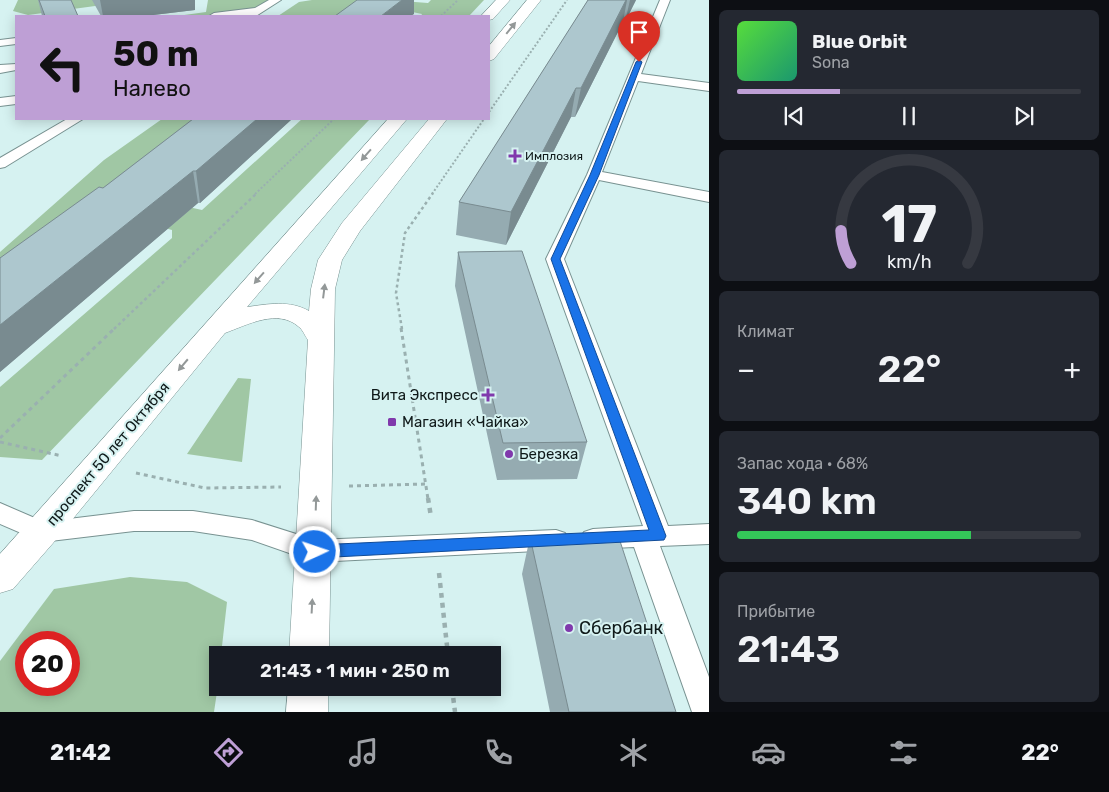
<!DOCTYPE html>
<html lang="ru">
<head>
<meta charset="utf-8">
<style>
	body { margin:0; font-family:Rubik,sans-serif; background:#242831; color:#f1f3f6; height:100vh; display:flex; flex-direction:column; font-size:19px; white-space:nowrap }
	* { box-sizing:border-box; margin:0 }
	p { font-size:16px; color:#9ea1a6 }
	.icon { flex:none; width:28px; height:28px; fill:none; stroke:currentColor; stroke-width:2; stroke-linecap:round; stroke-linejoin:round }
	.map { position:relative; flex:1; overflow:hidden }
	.side { display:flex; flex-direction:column; gap:10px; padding:10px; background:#0d0f14; width:400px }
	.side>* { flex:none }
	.hud { position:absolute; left:15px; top:15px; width:475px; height:105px; border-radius:0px; box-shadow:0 2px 12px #0003; background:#be9fd5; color:#111; overflow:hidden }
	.speed { position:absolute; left:15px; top:631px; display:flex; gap:10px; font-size:25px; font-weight:700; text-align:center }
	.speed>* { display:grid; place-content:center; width:65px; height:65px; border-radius:50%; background:#171b24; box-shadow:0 2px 12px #0003; line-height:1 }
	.speed .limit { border:8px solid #d22; background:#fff; color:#111 }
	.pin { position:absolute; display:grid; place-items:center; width:42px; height:42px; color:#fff; margin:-51px -21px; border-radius:50% 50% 50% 0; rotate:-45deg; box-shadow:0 0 5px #0007 }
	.pin .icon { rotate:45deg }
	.me { position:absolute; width:55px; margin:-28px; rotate:87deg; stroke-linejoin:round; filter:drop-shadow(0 0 4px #0008) }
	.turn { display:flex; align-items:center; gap:18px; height:105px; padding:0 15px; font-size:22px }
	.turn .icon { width:65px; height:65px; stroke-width:2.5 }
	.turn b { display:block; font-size:35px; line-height:42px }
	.big { font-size:38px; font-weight:600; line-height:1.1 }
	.side .tile { flex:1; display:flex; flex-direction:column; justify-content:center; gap:8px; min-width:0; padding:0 18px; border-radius:8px; background:#242831 }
	.side .dial { align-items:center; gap:0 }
	.dial svg { height:130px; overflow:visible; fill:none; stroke:#363941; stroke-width:7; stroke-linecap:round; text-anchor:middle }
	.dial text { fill:#f1f3f6; stroke:none }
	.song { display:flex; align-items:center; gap:15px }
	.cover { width:60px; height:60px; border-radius:8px; background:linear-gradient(135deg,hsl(110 70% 55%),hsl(160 70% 35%)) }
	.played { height:5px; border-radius:2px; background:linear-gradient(90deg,#be9fd5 30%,#363941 30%) }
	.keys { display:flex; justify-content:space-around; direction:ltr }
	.heat { display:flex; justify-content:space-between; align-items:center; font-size:28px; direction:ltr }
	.charge { height:8px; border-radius:4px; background:linear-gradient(90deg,#34c759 68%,#363941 0) }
	.trip { position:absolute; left:209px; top:646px; width:292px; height:50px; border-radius:0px; background:#171b24; box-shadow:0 2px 12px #0003; font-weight:600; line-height:50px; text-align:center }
	.menu { display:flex; height:80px; justify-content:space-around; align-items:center; background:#090b0e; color:#9ea1a6 }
	.menu .icon { width:35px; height:35px }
	.menu .on { color:#be9fd5 }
	.menu b { font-size:22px; color:#f1f3f6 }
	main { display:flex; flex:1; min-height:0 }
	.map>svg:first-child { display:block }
	.green { fill:#a0c7a4; fill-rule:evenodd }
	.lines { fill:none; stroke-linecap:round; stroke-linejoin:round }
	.lane-casing { stroke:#789291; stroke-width:2 }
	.secondary-casing { stroke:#789291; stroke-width:1 }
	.path-far3 { stroke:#9ab0b0; stroke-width:2; stroke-dasharray:2 2; stroke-linecap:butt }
	.path-far2 { stroke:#9ab0b0; stroke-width:2.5; stroke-dasharray:3 3; stroke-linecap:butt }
	.path-far1 { stroke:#9ab0b0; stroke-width:3; stroke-dasharray:4 4; stroke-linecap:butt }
	.path { stroke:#9ab0b0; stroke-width:4.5; stroke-dasharray:5 5; stroke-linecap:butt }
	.lane { fill:#fff; fill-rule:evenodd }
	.secondary { fill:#fff; fill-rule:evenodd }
	.wall { fill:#95abb1 }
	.shaded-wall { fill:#798b90 }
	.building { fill:#adc7ce; stroke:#798b90 }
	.oneway { fill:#939898 }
	.route { fill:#1a73e8; stroke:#114b97 }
	.poi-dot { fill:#8039ac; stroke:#d6f2f1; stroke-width:2 }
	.labels { text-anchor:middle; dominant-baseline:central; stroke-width:4; stroke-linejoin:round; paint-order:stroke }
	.far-poi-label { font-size:12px; fill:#0f1919; stroke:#d6f2f1; text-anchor:start }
	.poi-label { font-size:15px; fill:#0f1919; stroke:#d6f2f1; text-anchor:start }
	.street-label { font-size:15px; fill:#0f1919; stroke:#d6f2f1 }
	.near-poi-label { font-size:18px; fill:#0f1919; stroke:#d6f2f1; text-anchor:start }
</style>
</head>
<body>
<main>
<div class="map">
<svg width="709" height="712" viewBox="0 0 709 712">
	<rect width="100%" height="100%" fill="#d6f2f1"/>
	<path class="green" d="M18 0H140L28 15 13 11Z
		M208 0H268L244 16H177L206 12Z
		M312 0H389L428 3 431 0H484L469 16H421L422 14 378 5 361 16H278L299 2Z
		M162 119H219L126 193 202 210 302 119H370L42 460 0 457V387L172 238V230L103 211 0 289V252L104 160Z
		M238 378 251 379 242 462 187 454Z
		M130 577 187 582 227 602 221 655H218V685L214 712H0V661L54 589ZM26 642H69V685H26Z"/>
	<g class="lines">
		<defs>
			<path id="lane" d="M269 0H281L256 16H209L214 13 255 8Z
				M660 0H670L641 74 709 83V91L638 81 602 172 709 192V202L599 180 564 259 668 526 709 524V544L660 546 709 677V712H692L634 547 593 549 584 546 580 539 584 532 593 529 643 526 546 259 587 175Z
				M16 38V44L0 46V40Z
				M16 64V70L0 73V65Z
				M16 96V104L0 106V98Z
				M67 119H83L5 167 0 168V158Z
				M0 503 44 522 134 511H193L252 520 315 540 556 530 565 533 569 540 565 547 556 550 315 562 252 540 193 531H134L42 542 0 524Z"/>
			<path id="secondary" d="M496 0H510L493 19 489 20V16H481Z
				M527 0H541L494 59 489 61V46Z
				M388 119H407L247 307C268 304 290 300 309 311L311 289 318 260 342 223 429 119H447L360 231 342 260 335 289 329 655H289L308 340C305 336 303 330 299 327 278 308 247 325 225 333L54 542 13 589 0 593V554Z
				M288 688H328V712H286Z"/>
		</defs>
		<use href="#lane" class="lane-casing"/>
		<use href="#secondary" class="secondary-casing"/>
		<path class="path-far3" d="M441 16 458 0
			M489 112 567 0
			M255 194 334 119
			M432 194 484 119"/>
		<path class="path-far2" d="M114 329 257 193
			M402 329 396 293 405 233 433 193"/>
		<path class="path-far1" d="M401 328 428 499
			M0 438 115 328
			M0 442 62 456
			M136 473 205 488 281 487
			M349 486 426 484"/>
		<path class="path" d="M428 498 431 517
			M439 573 448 655
			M452 688 455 712"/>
		<use href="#lane" class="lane"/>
		<use href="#secondary" class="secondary"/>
	</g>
	<path class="wall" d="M38 0H71L78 16H42Z
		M92 0H195V10L145 16H101Z
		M588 0H636L625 22H623L575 117H571L506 245 456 235 459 202Z
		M193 119H292L200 203H198L0 372V258L103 188Z
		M458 252 587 442 577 479 497 480 455 286Z
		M530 537 676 712H550L522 574Z"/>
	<path class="shaded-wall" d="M100 0H195V10L145 16H103Z
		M402 0H414V14L411 16H381Z
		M626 0H627L623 22 575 117 581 88Z
		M630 0H636L625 22Z
		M576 88 571 117 506 245 511 212Z
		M257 119H292L200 203 196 171Z
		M193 171 198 203 0 372V325Z"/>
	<path class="building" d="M39 0H71L78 16H45Z
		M357 0H402L381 16H335Z
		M588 0H626L581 88H576L511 212 459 202Z
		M193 119H257L196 171H193L0 325V258L99 187 103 188Z
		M522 251 587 442 503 443 458 252Z
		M618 535 676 712H569L530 537Z"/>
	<defs><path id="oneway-solid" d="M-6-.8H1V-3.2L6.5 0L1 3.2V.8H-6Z" transform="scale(1.25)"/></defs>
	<g class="oneway">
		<use href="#oneway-solid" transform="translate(511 28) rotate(-51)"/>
		<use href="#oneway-solid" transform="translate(366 155) rotate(131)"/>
		<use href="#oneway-solid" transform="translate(259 278) rotate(131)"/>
		<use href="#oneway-solid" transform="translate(324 291) rotate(-83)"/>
		<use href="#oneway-solid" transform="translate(183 365) rotate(130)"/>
		<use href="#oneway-solid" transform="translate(316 503) rotate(-88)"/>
		<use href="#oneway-solid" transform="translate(312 606) rotate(-87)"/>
	</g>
	<path class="route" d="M639 60 642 62 599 175 560 259 666 536 664 540 315 558 310 556 307 552 310 547 315 545 649 530 551 259 590 175 636 62Z"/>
	<g class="poi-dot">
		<path d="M512.5 148.5h5v5h5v5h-5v5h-5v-5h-5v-5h5z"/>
		<path d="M485.5 387.5h5v5h5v5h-5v5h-5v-5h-5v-5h5z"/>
		<rect x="387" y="417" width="10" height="10" rx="2.5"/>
		<circle cx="509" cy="454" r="5"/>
		<circle cx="569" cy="628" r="5"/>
	</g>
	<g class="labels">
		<g class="far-poi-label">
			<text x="525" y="156">Имплозия</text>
		</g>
		<g class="poi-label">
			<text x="478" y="395" text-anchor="end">Вита Экспресс</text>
			<text x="402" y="422">Магазин «Чайка»</text>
			<text x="519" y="454">Березка</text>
		</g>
		<g class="street-label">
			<text transform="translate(108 454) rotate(-50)">проспект 50 лет Октября</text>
		</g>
		<g class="near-poi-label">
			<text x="579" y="628">Сбербанк</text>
		</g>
	</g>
</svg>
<div class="speed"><div class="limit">20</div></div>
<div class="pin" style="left:639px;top:62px;background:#d93025"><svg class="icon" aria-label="arrive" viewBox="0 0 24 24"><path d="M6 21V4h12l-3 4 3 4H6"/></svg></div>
<svg class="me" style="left:315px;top:552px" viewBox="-20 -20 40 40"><circle r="17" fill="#1a73e8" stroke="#fff" stroke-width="3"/><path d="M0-11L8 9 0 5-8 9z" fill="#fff"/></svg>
<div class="trip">21:43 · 1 мин · 250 m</div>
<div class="hud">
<div class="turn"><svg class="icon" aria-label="left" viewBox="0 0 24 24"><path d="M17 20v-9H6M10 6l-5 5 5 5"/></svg><div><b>50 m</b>Налево</div></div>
</div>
</div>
<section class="side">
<div class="tile">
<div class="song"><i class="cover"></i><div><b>Blue Orbit</b><p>Sona</p></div></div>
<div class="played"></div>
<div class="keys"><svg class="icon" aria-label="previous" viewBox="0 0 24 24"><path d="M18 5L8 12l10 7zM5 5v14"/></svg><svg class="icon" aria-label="pause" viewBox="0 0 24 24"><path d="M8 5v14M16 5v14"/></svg><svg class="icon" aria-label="next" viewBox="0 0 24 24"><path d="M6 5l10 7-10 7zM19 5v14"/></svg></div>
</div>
<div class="tile dial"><svg viewBox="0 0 100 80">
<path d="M14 69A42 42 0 1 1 86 69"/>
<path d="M14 69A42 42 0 0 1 8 49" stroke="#be9fd5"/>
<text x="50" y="56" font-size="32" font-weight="700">17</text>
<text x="50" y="72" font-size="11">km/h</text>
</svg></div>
<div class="tile"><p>Климат</p>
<div class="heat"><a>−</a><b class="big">22°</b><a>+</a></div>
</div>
<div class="tile"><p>Запас хода · 68%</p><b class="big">340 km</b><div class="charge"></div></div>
<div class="tile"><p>Прибытие</p><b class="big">21:43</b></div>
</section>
</main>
<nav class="menu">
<b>21:42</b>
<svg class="icon on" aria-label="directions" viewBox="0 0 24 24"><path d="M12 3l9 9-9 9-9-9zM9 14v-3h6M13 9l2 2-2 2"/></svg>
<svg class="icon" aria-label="music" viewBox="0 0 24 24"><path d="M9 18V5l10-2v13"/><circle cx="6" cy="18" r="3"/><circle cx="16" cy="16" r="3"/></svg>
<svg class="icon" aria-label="phone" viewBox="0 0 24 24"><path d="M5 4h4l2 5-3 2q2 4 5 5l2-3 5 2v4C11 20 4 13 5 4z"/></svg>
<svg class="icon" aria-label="climate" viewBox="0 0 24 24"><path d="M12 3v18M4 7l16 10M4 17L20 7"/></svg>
<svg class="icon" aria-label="car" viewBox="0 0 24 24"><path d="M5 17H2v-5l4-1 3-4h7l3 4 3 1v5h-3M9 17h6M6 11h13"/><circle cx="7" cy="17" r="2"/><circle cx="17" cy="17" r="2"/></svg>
<svg class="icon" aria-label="filters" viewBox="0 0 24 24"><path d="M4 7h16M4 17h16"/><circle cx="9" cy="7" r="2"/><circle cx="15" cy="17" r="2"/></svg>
<b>22°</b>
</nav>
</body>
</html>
